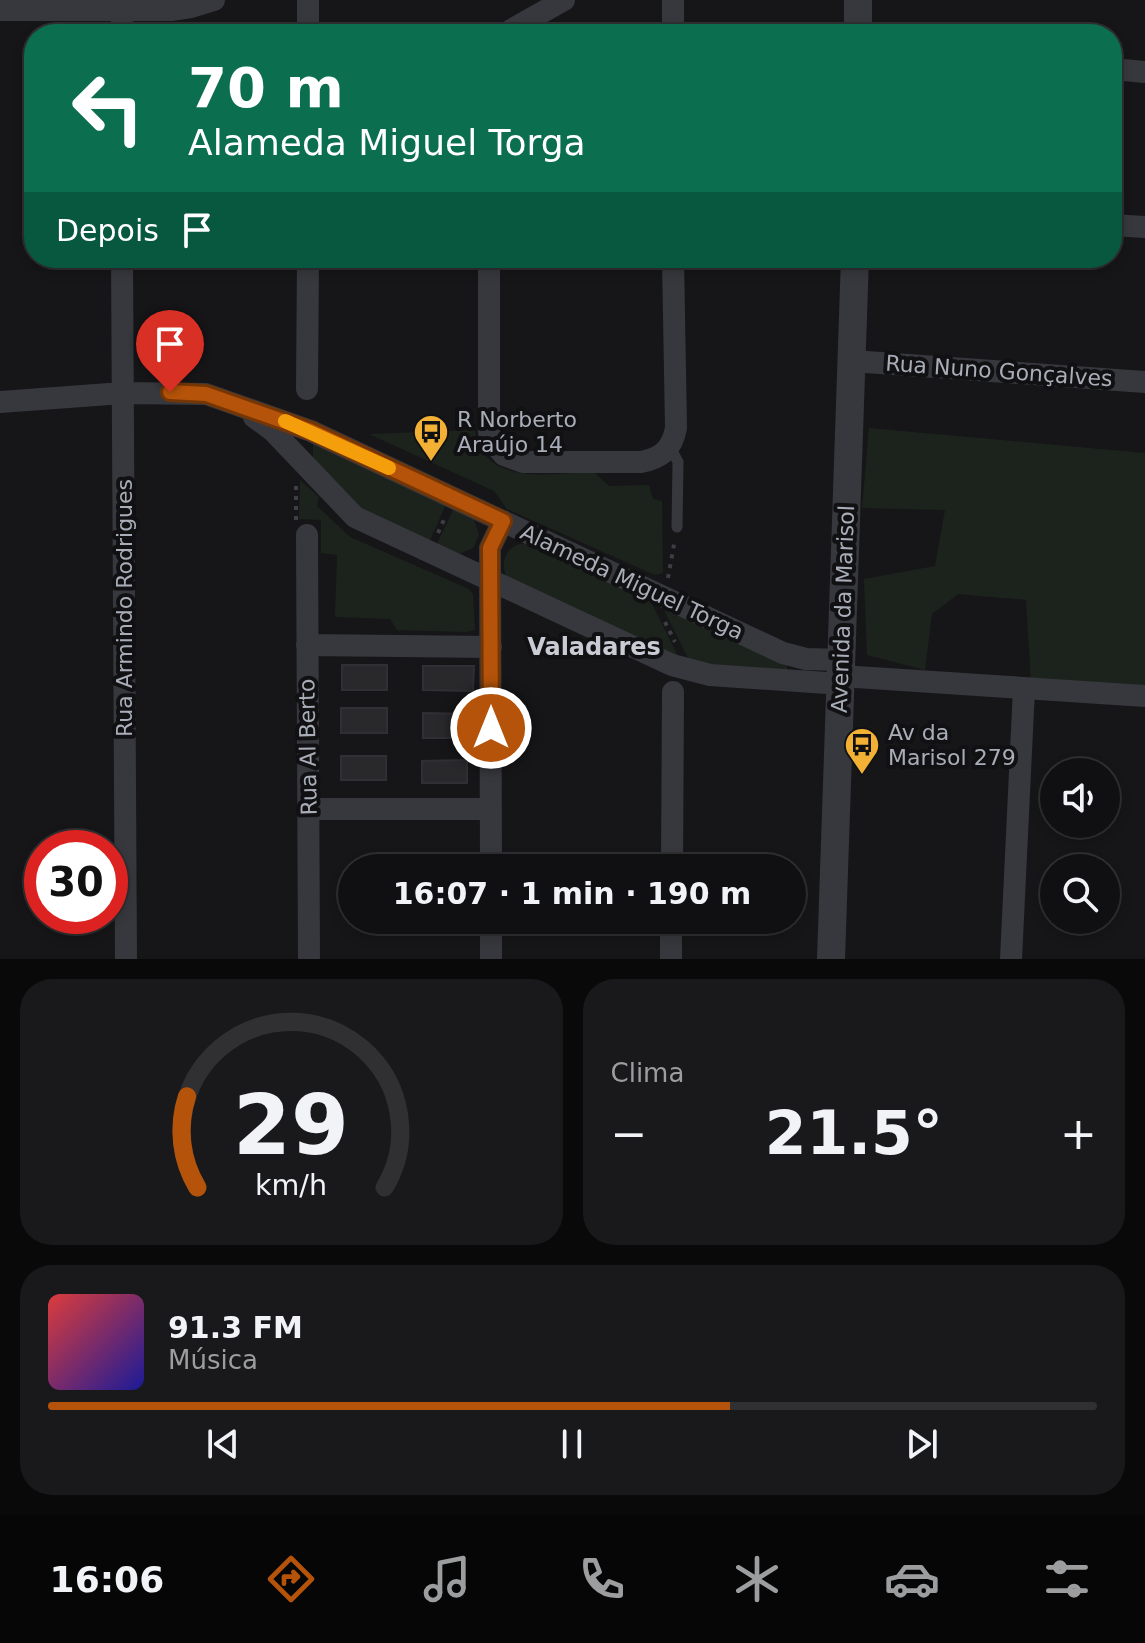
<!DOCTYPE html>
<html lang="pt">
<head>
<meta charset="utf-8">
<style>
	body { margin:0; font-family:"DejaVu Sans",sans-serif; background:#19191b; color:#f1f3f6; height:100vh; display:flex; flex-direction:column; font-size:30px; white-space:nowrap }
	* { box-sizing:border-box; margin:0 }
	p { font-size:26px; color:#9c9d9f }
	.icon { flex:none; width:44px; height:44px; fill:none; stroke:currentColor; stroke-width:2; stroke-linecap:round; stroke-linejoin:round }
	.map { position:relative; height:959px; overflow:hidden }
	.drawer { display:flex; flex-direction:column; gap:20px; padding:20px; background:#09090a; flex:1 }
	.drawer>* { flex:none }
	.banner { position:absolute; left:24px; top:24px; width:1098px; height:244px; border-radius:32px; box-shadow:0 4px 12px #0003,0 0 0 2px #303032; background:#0b6e4f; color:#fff; overflow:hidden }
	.tools { position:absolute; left:1040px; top:758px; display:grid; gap:16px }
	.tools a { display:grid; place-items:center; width:80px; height:80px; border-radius:50%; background:#101012; box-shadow:0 4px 12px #0003,0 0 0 2px #303032; font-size:40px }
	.speed { position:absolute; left:24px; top:830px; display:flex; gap:16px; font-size:40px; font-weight:700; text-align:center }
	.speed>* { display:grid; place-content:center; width:104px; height:104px; border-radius:50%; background:#101012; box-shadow:0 4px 12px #0003,0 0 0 2px #303032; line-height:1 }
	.speed .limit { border:12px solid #d22; background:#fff; color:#111 }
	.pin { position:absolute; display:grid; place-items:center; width:68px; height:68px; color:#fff; margin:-82px -34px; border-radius:50% 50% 50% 0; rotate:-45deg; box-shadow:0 0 8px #0007 }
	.pin .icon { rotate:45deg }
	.me { position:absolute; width:88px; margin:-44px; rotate:0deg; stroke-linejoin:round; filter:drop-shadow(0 0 6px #0008) }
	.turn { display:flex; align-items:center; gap:28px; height:168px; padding:0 32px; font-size:36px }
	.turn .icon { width:104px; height:104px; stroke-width:2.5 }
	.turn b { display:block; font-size:56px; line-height:68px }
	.then { display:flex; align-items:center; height:76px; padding:0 32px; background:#0003; gap:16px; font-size:30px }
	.big { font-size:60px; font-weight:700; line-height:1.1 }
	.drawer .widget { flex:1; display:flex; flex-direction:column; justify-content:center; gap:12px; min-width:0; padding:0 28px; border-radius:32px; background:#19191b }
	.drawer .dial { align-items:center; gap:0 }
	.dial svg { height:208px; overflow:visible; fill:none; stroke:#303032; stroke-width:7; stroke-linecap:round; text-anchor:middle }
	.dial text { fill:#f1f3f6; stroke:none }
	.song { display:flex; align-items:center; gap:24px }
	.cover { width:96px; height:96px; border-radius:12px; background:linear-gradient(135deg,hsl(0 70% 55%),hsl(240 70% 35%)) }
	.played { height:8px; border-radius:4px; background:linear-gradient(90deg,#b45309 65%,#303032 65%) }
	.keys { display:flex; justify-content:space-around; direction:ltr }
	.heat { display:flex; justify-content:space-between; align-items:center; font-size:44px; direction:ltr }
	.drawer .tiles { flex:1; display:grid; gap:20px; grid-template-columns:1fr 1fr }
	.widget:last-child { grid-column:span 2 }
	.trip { position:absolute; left:338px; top:854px; width:468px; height:80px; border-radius:40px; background:#101012; box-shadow:0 4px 12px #0003,0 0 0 2px #303032; font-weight:700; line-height:80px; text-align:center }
	.tab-bar { display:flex; height:128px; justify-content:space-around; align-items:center; background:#060607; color:#9c9d9f }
	.tab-bar .icon { width:56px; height:56px }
	.tab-bar .active { color:#b45309 }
	.tab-bar b { font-size:36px; color:#f1f3f6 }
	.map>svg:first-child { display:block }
	.green { fill:#1c231d }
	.building { fill:#29292c; stroke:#303034; stroke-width:2 }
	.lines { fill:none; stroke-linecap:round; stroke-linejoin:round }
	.path { stroke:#3d3f44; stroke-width:4; stroke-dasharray:4 6; stroke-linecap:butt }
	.service { stroke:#37383d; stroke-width:11 }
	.minor { stroke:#37383d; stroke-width:22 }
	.tertiary { stroke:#37383d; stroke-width:28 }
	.route-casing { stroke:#753606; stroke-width:20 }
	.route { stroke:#b45309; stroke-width:14 }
	.slow { stroke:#f59e0b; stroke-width:14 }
	.labels { text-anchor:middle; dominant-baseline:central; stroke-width:8; stroke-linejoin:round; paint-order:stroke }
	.street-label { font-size:22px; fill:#a8adb8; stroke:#111113 }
	.poi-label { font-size:22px; fill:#a8adb8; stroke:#111113; text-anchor:start }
	.neighbourhood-label { font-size:24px; font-weight:bold; fill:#c9ccd4; stroke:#111113 }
</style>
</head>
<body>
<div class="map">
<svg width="1145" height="959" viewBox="0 0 1145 959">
	<rect width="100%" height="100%" fill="#161618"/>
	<path class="green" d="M869 428 1145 453V686L1031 683 1026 600 958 594 932 614 925 670 867 655 864 579 935 566 945 510 862 508Z
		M475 430C484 488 551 473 594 472L609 486 649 485 653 499 662 501 663 573 655 575 507 509 494 491 369 434Z
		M313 442 446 504 429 543 364 513 313 463Z
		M300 480 319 497 317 506 350 537 469 589 473 595 475 630 466 632 397 630 390 619 335 617 337 555 321 553V520L299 519Z
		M454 508 473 517 479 535 473 548 459 554 436 546Z
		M526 543 650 600 679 658 506 576C500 559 507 545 526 543Z
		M662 606 787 664V671L715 667 690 662Z"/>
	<path class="building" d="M342 665H387V690H342Z
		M423 666H474L473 691 423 690Z
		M341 708H387V733H341Z
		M423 713 474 714V738H423Z
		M341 756H386V780H341Z
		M467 760V783H422V761Z"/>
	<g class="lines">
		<path class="path" d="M296 486V520
			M438 533 446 515
			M668 578 675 539
			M665 622 675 642"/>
		<path class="service" d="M670 447 678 462 677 527"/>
		<path class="minor" d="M122 0V34
			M308 0V34
			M0 10H171L191 7 214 0
			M504 34 564 0
			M673 34V0
			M1112 69 1145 72
			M1112 225 1145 227
			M122 258 126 959
			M489 258V432L492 441 504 455 523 462H641C662 458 672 449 676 428L673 258
			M852 361 1145 382
			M307 389 308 258
			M0 402 123 393 206 394 311 431 783 653 806 659 841 660
			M254 417 272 430 355 517 672 665 710 675 841 684
			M307 535 309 959
			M307 645 491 647
			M841 676 1145 696
			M309 809H491
			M491 868 490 548 503 521
			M672 868 673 692
			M491 959V920
			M671 959V920
			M1011 959 1024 689"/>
		<path class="tertiary" d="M858 0V34
			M831 959 855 258"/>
	</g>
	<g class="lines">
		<defs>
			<path id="route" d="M170 392 206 394 311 431 503 521 490 548 491 728"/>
		</defs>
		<use href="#route" class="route-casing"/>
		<use href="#route" class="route"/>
		<path class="slow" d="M285 421 389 468"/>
	</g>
	<defs>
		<symbol id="bus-pin" viewBox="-11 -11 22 30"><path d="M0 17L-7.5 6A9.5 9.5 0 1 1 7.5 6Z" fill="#f2b134" stroke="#111113"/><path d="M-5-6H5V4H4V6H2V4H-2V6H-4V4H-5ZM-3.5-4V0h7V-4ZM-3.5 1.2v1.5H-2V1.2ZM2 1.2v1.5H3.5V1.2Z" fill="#111"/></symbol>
	</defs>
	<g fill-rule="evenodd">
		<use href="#bus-pin" x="411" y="412" width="40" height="54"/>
		<use href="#bus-pin" x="842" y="725" width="40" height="54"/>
	</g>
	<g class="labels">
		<g class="street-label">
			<text transform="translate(999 371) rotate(4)">Rua Nuno Gonçalves</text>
			<text transform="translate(632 582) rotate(25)">Alameda Miguel Torga</text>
			<text transform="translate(124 608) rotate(-90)">Rua Armindo Rodrigues</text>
			<text transform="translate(843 609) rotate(-88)">Avenida da Marisol</text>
			<text transform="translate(308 747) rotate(-91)">Rua Al Berto</text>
		</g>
		<g class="poi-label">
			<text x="457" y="419">R Norberto<tspan x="457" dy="25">Araújo 14</tspan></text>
			<text x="888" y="732">Av da<tspan x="888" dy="25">Marisol 279</tspan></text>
		</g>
		<g class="neighbourhood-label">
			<text x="594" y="647">Valadares</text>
		</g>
	</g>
</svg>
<div class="tools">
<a><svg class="icon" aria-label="sound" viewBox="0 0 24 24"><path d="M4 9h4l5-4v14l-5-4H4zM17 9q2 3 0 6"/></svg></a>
<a><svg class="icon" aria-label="search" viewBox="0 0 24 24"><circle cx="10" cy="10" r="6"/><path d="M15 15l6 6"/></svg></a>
</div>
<div class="speed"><div class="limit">30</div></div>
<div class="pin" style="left:170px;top:392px;background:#d93025"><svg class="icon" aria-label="arrive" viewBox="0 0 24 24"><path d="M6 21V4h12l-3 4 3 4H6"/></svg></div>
<svg class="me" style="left:491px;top:728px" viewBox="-20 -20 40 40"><circle r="17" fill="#b45309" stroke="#fff" stroke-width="3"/><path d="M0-11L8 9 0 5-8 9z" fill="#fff"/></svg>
<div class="trip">16:07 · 1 min · 190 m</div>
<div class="banner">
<div class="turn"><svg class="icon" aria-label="left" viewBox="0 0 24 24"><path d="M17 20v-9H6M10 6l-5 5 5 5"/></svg><div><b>70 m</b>Alameda Miguel Torga</div></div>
<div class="then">Depois<svg class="icon" aria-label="arrive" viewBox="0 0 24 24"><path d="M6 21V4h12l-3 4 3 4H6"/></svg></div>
</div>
</div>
<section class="drawer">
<div class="tiles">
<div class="widget dial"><svg viewBox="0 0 100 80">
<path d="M14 69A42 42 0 1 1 86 69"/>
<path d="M14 69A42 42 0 0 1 10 34" stroke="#b45309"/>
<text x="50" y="56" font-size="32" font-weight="700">29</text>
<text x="50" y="72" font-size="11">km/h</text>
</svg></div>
<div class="widget"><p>Clima</p>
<div class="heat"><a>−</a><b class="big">21.5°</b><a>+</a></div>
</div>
<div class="widget">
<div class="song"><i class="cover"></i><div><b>91.3 FM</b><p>Música</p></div></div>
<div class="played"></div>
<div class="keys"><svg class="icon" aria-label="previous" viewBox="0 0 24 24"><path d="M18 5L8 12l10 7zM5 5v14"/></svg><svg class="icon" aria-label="pause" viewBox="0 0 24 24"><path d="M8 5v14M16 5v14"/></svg><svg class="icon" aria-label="next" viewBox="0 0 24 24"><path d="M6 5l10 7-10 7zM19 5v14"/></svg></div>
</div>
</div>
</section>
<nav class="tab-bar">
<b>16:06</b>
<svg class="icon active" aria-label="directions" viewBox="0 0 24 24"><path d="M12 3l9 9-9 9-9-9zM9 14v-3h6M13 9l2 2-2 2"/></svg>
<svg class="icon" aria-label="music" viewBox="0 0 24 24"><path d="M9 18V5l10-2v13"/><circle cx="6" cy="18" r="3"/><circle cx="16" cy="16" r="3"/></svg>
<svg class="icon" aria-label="phone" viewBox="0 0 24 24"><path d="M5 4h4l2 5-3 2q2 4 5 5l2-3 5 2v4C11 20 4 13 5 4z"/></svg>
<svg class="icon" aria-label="climate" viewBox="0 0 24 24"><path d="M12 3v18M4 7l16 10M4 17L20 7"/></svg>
<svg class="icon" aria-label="car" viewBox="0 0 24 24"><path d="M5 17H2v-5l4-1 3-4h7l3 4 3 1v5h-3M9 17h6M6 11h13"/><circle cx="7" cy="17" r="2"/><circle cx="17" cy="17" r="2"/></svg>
<svg class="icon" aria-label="filters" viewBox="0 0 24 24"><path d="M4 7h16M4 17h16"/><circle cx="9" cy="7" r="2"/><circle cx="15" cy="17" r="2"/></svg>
</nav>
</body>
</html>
